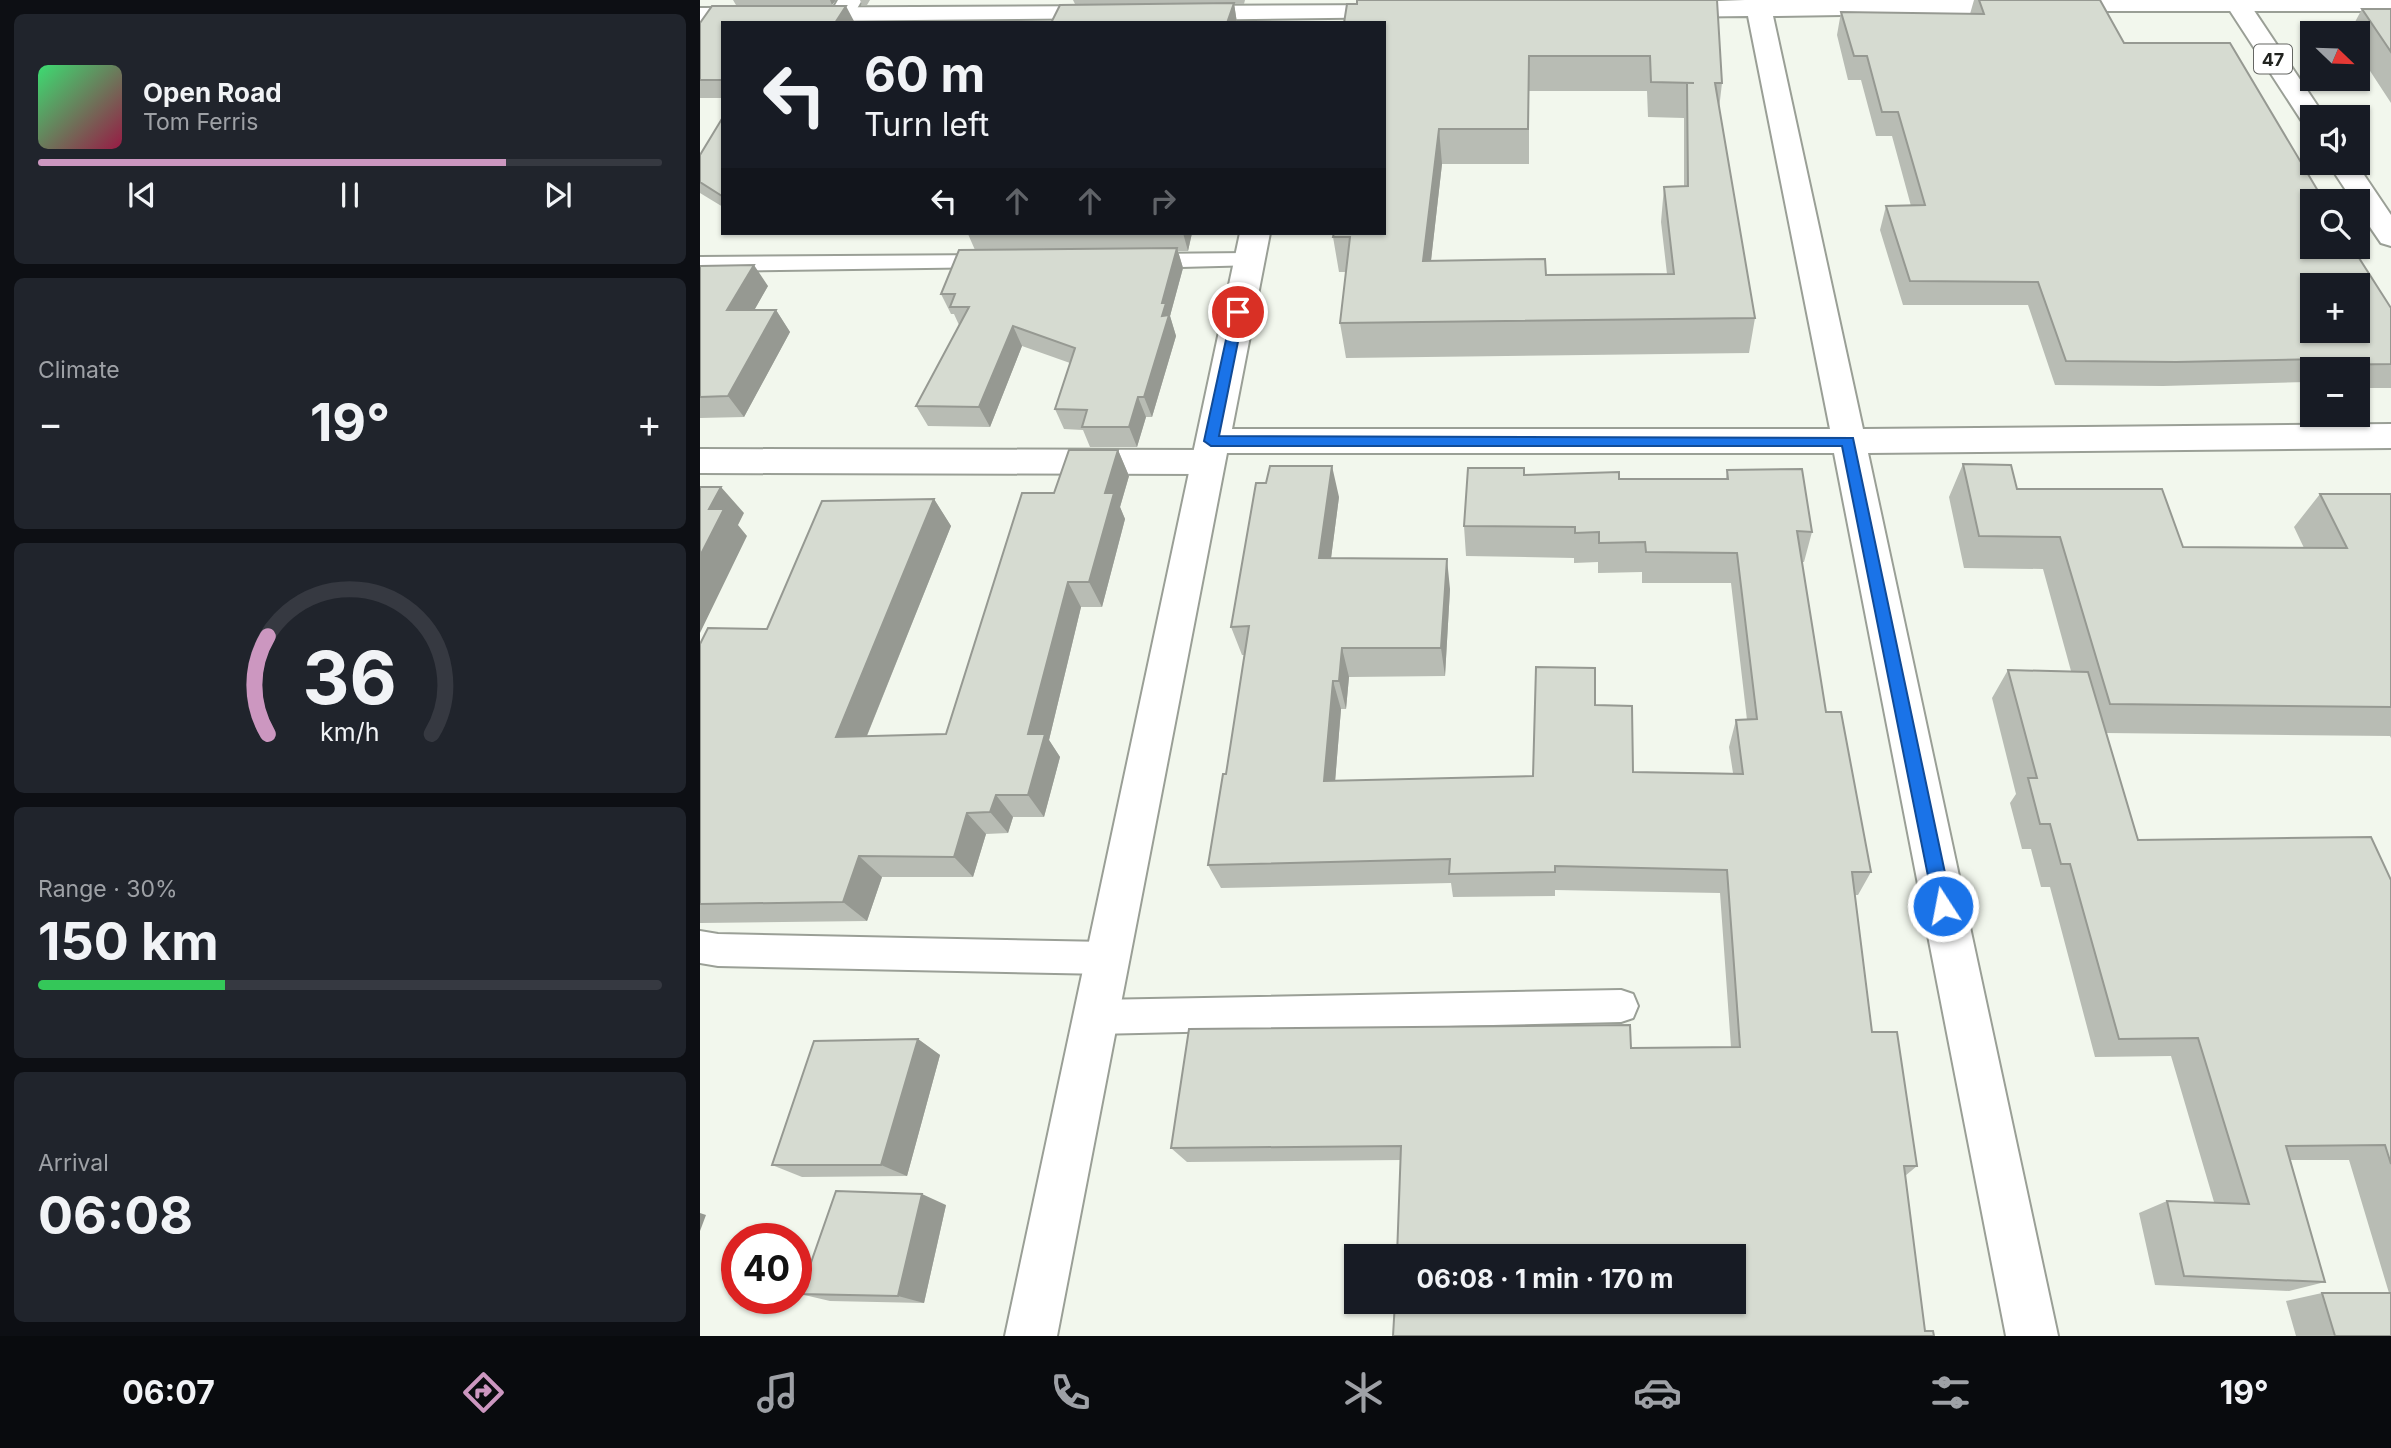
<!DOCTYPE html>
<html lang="en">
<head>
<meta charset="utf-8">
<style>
	body { margin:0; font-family:Inter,sans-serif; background:#20242c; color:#f1f3f6; height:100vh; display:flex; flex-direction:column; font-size:26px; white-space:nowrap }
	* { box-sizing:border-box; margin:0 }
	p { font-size:23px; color:#9ea1a6 }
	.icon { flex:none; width:38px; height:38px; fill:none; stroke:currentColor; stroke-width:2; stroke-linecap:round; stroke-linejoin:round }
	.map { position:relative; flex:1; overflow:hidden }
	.sheet { display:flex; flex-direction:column; gap:14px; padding:14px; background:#0d0f14; width:700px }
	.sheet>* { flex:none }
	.top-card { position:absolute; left:21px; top:21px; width:665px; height:214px; border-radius:0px; box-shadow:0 2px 5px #0004; background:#171b24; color:#f1f3f6; overflow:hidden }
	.needle { width:46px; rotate:113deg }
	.fabs { position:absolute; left:1600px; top:21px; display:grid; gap:14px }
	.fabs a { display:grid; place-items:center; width:70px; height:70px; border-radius:0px; background:#171b24; box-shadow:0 2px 5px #0004; font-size:35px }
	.speed { position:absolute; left:21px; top:1223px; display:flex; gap:14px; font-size:35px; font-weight:700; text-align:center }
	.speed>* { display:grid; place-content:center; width:91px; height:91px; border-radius:50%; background:#171b24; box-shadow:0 2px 5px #0004; line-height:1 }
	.speed .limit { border:10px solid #d22; background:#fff; color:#111 }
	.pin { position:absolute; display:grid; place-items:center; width:60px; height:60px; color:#fff; margin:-30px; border:4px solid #fff; border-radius:50%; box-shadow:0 2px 7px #0007 }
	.me { position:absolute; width:77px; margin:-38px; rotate:349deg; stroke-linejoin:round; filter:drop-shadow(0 0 5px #0008) }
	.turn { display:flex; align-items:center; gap:24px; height:147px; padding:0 28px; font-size:32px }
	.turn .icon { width:91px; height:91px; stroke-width:2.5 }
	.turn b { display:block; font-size:49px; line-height:60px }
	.lanes { display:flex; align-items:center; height:66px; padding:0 28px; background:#0003; justify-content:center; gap:35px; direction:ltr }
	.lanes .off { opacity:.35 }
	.big { font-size:52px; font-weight:700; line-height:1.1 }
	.sheet .card { flex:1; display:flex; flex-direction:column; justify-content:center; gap:10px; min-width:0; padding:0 24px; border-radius:10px; background:#20242c }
	.sheet .dial { align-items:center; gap:0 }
	.dial svg { height:182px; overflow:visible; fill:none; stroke:#363941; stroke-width:7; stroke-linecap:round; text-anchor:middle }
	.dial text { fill:#f1f3f6; stroke:none }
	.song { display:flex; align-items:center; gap:21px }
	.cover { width:84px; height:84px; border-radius:10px; background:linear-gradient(135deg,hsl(140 70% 55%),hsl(340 70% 35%)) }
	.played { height:7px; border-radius:4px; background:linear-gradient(90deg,#cc97c0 75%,#363941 75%) }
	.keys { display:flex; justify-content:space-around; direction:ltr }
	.heat { display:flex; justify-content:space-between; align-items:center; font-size:38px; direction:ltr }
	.charge { height:10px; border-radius:5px; background:linear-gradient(90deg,#34c759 30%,#363941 0) }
	.trip { position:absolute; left:644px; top:1244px; width:402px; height:70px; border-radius:0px; background:#171b24; box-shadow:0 2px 5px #0004; font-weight:700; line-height:70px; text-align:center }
	.menu { display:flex; height:112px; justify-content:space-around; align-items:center; background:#090b0e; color:#9ea1a6 }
	.menu .icon { width:49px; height:49px }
	.menu .selected { color:#cc97c0 }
	.menu b { font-size:32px; color:#f1f3f6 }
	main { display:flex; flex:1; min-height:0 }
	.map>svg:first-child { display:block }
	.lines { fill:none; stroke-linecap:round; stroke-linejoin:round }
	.lane-casing { stroke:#9a9f96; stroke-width:4 }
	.street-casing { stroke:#9a9f96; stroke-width:4 }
	.secondary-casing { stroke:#9a9f96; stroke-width:4 }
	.primary-casing { stroke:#9a9f96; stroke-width:4 }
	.lane { fill:#fff; fill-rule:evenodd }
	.street { fill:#fff; fill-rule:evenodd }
	.secondary { fill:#fff; fill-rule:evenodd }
	.primary { fill:#fff; fill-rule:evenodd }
	.wall { fill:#b8bcb4; fill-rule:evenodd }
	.shaded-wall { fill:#969992 }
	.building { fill:#d6dbd1; stroke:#969992; stroke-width:2; fill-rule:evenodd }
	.route { fill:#1a73e8; stroke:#114b97; stroke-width:2 }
	.labels { text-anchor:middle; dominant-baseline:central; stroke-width:5; stroke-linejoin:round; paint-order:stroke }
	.shield { fill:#fff; stroke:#646663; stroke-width:2 }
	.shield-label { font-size:18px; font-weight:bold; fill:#222420 }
</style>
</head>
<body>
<main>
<section class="sheet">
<div class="card">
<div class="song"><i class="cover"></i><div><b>Open Road</b><p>Tom Ferris</p></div></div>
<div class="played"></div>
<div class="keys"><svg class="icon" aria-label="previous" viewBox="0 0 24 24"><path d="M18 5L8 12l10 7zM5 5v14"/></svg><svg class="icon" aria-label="pause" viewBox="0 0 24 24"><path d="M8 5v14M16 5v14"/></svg><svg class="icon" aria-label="next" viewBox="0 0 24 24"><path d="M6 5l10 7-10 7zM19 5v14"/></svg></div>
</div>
<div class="card"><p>Climate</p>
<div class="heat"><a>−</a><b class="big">19°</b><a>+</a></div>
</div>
<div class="card dial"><svg viewBox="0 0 100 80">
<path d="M14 69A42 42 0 1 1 86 69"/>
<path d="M14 69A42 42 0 0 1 14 26" stroke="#cc97c0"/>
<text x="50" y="56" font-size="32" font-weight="700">36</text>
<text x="50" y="72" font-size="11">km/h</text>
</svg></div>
<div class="card"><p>Range · 30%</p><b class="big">150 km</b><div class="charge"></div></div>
<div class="card"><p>Arrival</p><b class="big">06:08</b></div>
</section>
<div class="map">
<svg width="1691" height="1336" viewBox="0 0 1691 1336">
	<rect width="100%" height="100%" fill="#f2f7ed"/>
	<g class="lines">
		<defs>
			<path id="lane" d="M549 253 557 255 560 260 557 265 443 268 435 266 432 261 435 256 443 254Z
				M291 255 299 257 302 262 299 267 0 271V257Z
				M0 931 18 934 407 942 419 947 423 958 419 969 407 974 18 966 0 963Z
				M921 990 933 994 938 1006 933 1018 921 1022 395 1034 383 1029 378 1017 383 1005 395 1000Z"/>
			<path id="street" d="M138 0H162L151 19 142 21 133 19 130 14Z
				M0 449 506 450 518 453 523 462 518 471 506 474 0 473Z"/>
			<path id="secondary" d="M1045 0H1691V11H1403L1073 16 1163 429 1691 424V448L1168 453 1358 1336H1306L1134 453H527L357 1336H305L540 233H570L532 429H1130L1048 16 965 17 956 15 953 10 956 5 965 3Z
				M698 5 707 7 710 12 707 17 482 20 473 18 470 13 473 8 482 6Z
				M408 6 417 8 420 13 417 18 0 22V8Z"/>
			<path id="primary" d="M1523 0H1547L1625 117H1612V125L1603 123Z
				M1628 163H1656L1691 215V246L1681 243 1657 208V201H1653Z"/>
		</defs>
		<use href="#lane" class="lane-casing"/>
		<use href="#street" class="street-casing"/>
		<use href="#secondary" class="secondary-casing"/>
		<use href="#primary" class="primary-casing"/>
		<use href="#lane" class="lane"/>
		<use href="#street" class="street"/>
		<use href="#secondary" class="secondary"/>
		<use href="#primary" class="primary"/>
	</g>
	<path class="wall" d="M33 0H136L132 5H36Z
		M160 0H170L167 5H162Z
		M373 0H545L544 4H534L537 23 375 4Z
		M1017 0 1022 83 1019 109 1055 318 1049 353 646 358 640 323 646 272H639L633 237 684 23ZM829 91H947L948 117 984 118V186L964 187 961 222 967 274 846 275 731 260 742 164H829Z
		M1274 0H1400L1424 43 1612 201 1691 308V388H1657V369H1612V388H1610L1607 382 1463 386 1355 385 1328 305H1203L1180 230 1186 206H1211L1192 136H1176L1161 80H1148L1137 35 1141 12 1270 14Z
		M1662 9H1691V103L1657 51V33H1649Z
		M0 23H23V98H0Z
		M23 117V207L0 193V155Z
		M268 233H492L488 251H478L483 268 470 316 476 336 452 417H446L437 447H390L383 430 364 429 355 409 370 363 322 346 290 427 228 426 216 406 259 325 254 314H251L241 294 275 250 268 234Z
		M0 266 68 286 54 310H76L90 332 44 417 0 418Z
		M418 450 429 476 420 507 425 519 402 607H381L349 740 360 757 344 817H313L308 833 286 834 273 877H182L167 921 0 923V644L67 629 234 499 251 526 167 736 246 734Z
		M1263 464 1317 489 1483 547 1604 548 1594 527 1620 494H1691V738L1690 736 1406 733 1438 840 1691 880V1336H1596L1586 1301 1622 1293H1689L1649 1160H1590L1625 1282 1589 1291 1455 1285 1439 1213 1467 1201 1514 1202 1471 1056 1395 1057 1350 887H1341L1331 849H1322L1310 803 1316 794 1292 698 1308 670 1371 671 1343 569 1264 568 1249 497Z
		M1027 470 1112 532 1104 562H1102L1126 712 1171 872 1158 895H1155L1172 1032 1217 1166 1205 1176 1225 1331 1234 1336 701 1160 487 1162 471 1148 931 1048 1031 1047 1020 893 855 890V896L753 897 751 883 521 888 508 865 526 774 545 655H542L531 627 639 497 631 558 750 589 745 676 649 677 646 709H641L635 781 833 776 895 705 933 772 1033 773 1029 747 1036 720H1047L1031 583H942V572L898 573V562L874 563V558L766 556 764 526 824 475 919 479H1026Z
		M218 1039 240 1055 207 1176 102 1177 72 1165Z
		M246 1205 224 1303 130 1301 100 1294Z"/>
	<path class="shaded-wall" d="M130 0H136L132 5Z
		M534 3 537 23H527Z
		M146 6 155 23H135Z
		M739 129 742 164 727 296 723 261Z
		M483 233H492L488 251Z
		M477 248 483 268 470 316 476 336 452 417 444 397 462 316V303Z
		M54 265 68 286 42 332 27 310Z
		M76 310 90 332 44 417 28 396Z
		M313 326 322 346 290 427 279 407Z
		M438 397 446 417 437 447 429 427Z
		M418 450 429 476 420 507 425 519 402 607 389 582 405 493Z
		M632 466 639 497 627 589 619 558Z
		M21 487 44 513 38 525 47 536 0 633V556L9 509Z
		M234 499 251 526 157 760 136 737Z
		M747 559 750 589 745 676 741 648Z
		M368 582 381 607 349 740 360 757 344 817 328 795V734Z
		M642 648 649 677 646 709 639 681Z
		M633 681 641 709 633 807 624 781Z
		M296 795 313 817 308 833 290 812Z
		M267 813 286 834 273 877 254 857Z
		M159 856 182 877 167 921 143 902Z
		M218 1039 240 1055 207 1176 181 1165Z
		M222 1194 246 1205 224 1303 198 1296Z
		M0 1213 6 1215 0 1231Z"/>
	<path class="building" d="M657 0H1017L1022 83H1015L1055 318 640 323 650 237H633L634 233H684V23H644L647 4H657ZM829 56H950L951 82 994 83H987L988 186 964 187 974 274 846 275 845 259 723 261 739 129H828Z
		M1279 0H1400L1424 43H1530L1624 201H1612V247H1652L1691 308V364L1626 365 1623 359 1476 362 1366 361 1338 282 1210 281 1186 206 1225 205 1198 112H1182L1167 56H1154L1141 12 1284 14ZM1612 285H1657V331H1612Z
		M534 3 527 23H351L360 5Z
		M12 6H146L135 23H23V80H0V23Z
		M1662 9H1691V52Z
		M23 117V195L22 196 0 182V155Z
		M268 233H483L268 234Z
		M477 248 462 303H466L462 316 469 315 444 397H438L429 427H382L387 410 355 409 375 348 313 326 279 407 216 406 269 307H250L255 294H241L259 250Z
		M54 265 27 310H76L28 396 0 397V266Z
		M369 450H418L405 493H414L389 582H368L328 734H345L328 795H296L290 812 267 813 254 857 159 856 143 902 0 904V644L8 628 67 629 122 501 234 499 136 737 246 734 322 493H354Z
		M1263 464 1311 465 1317 489H1462L1483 547 1647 548 1620 494H1691V707L1410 704 1360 537 1279 536Z
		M570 466H632L619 558 747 559 741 648H642L639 681H633L624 781 833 776 836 667 895 668V705L932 706 933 772 1043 774 1036 720 1057 719 1037 553 946 552 945 542 899 543V532L875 533V527L764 526 768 468H824V475L919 472V479H1028L1027 470 1102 469 1112 532 1097 531 1126 712H1141L1171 872H1152L1172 1032H1197L1217 1166H1204L1225 1331H1233L1234 1336H693L695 1302H1034V1256H697L701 1146 471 1148 489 1029 930 1025 931 1048 1040 1047 1027 870 855 866V872L749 874 750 859 508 865 523 774H526L549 626 531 627 556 483H566Z
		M0 487H21L9 509H24L0 556Z
		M1308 670 1388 672 1438 840 1671 837 1691 880V1164L1685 1145 1586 1146 1625 1282 1484 1276 1467 1201 1549 1204 1498 1038 1419 1039 1370 864H1361L1350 824H1340L1328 778H1337Z
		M218 1039 181 1165H72L114 1041Z
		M136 1191 222 1194 198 1296 100 1294Z
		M1622 1293H1691V1336H1635Z"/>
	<path class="route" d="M538 307 544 312 519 436 1153 438 1252 906 1250 912 1243 914 1237 912 1234 906 1142 446H511L504 441 532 312Z"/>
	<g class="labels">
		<rect class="shield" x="1554" y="44.5" width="38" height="29" rx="5"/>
		<g class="shield-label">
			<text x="1573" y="59">47</text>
		</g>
	</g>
</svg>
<div class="fabs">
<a><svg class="needle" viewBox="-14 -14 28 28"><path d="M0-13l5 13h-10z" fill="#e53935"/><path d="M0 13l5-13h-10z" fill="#9ea1a6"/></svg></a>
<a><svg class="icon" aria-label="sound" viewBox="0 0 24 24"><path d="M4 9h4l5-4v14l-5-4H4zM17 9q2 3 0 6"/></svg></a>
<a><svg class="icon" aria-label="search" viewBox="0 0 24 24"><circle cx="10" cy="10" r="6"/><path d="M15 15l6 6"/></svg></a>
<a>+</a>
<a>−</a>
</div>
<div class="speed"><div class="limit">40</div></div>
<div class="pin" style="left:538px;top:312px;background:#d93025"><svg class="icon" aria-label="arrive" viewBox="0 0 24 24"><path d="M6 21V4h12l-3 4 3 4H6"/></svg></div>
<svg class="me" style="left:1243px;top:906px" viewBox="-20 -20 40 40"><circle r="17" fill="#1a73e8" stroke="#fff" stroke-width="3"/><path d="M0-11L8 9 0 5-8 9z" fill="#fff"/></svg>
<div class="trip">06:08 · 1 min · 170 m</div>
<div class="top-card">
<div class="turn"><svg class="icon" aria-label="left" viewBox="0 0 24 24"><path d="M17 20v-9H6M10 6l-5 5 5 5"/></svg><div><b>60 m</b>Turn left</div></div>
<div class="lanes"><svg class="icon" aria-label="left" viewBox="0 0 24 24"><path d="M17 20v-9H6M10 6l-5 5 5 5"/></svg><svg class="icon off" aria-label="ahead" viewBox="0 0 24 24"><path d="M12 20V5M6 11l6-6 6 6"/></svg><svg class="icon off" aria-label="ahead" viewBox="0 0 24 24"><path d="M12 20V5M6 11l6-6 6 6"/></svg><svg class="icon off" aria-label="right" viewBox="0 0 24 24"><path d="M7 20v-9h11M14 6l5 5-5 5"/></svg></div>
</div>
</div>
</main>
<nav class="menu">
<b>06:07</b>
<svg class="icon selected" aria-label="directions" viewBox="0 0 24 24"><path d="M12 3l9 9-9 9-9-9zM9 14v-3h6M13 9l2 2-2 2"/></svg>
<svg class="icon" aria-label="music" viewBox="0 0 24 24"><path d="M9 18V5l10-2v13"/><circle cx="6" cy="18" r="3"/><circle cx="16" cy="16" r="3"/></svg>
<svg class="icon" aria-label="phone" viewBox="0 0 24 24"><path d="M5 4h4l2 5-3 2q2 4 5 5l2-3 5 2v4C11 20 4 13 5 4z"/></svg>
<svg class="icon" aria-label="climate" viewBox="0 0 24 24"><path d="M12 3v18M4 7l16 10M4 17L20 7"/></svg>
<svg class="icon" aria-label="car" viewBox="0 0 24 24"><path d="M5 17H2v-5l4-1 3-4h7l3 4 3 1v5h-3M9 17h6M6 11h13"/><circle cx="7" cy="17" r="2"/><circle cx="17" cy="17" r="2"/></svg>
<svg class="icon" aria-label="filters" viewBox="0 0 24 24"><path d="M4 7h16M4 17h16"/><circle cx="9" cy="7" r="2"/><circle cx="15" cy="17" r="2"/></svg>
<b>19°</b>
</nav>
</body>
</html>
